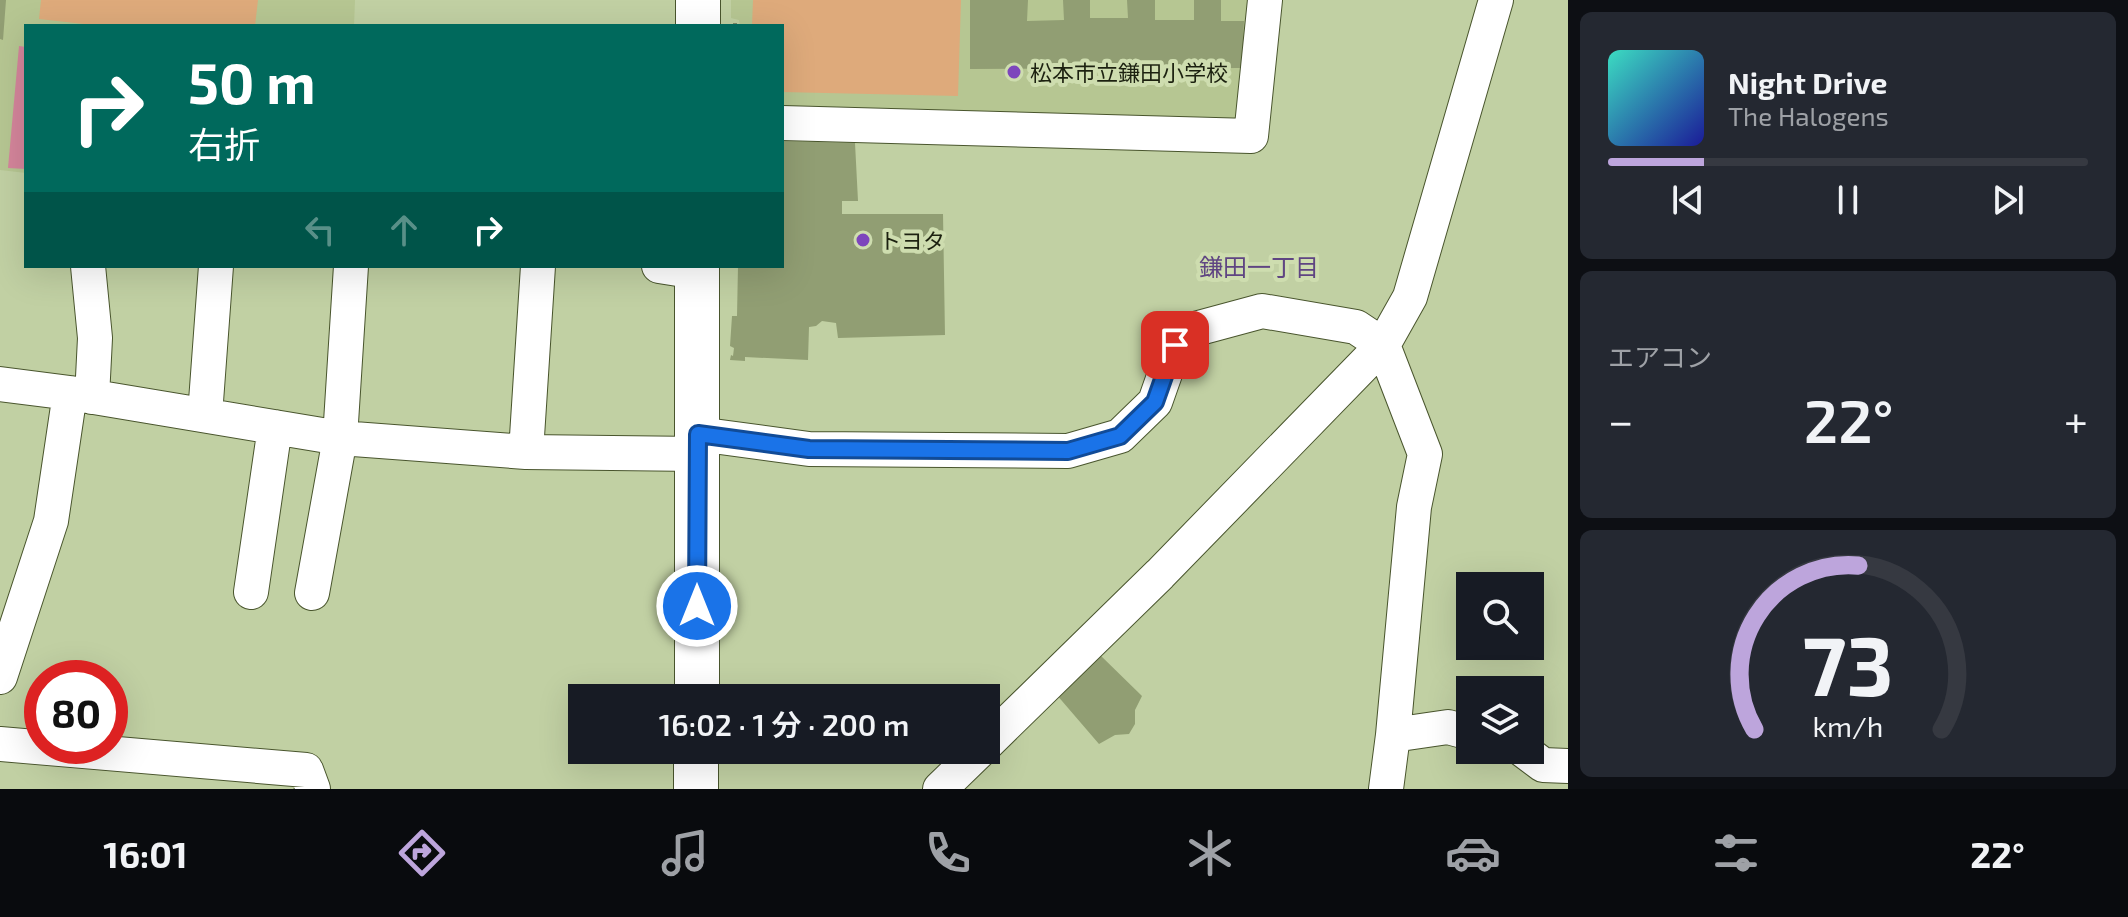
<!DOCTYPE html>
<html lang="ja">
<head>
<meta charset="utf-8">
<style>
	body { margin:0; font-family:"Exo 2","Noto Sans JP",sans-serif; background:#242831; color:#f1f3f6; height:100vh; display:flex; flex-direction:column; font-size:30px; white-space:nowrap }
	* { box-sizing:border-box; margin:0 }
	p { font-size:26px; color:#9ea1a6 }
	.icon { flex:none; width:44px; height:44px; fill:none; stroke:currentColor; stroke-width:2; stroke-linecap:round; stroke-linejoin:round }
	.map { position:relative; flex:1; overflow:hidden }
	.details { display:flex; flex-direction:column; gap:12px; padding:12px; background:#0d0f14; width:560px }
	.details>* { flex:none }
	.top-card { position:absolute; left:24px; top:24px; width:760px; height:244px; border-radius:0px; box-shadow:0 8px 32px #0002; background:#00695c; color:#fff; overflow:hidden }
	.controls { position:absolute; left:1456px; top:572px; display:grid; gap:16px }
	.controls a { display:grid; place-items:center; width:88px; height:88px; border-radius:0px; background:#171b24; box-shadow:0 8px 32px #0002; font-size:40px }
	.speed { position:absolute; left:24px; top:660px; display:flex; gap:16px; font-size:40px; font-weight:700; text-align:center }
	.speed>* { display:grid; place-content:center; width:104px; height:104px; border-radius:50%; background:#171b24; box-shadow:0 8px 32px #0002; line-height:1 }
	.speed .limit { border:12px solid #d22; background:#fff; color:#111 }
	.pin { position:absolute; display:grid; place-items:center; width:68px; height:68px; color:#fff; margin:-34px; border-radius:16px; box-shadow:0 4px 12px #0006 }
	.me { position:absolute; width:88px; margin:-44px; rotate:0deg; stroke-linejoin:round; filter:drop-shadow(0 0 6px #0008) }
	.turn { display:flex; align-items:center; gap:28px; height:168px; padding:0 32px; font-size:36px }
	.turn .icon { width:104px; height:104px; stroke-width:2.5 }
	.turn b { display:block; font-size:56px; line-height:68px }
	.lanes { display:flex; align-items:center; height:76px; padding:0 32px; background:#0003; justify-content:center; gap:40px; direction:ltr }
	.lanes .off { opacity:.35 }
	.big { font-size:60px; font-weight:600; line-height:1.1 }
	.details .card { flex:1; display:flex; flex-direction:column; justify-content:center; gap:12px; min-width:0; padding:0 28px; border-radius:12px; background:#242831 }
	.details .dial { align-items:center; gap:0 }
	.dial svg { height:208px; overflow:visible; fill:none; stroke:#363941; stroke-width:7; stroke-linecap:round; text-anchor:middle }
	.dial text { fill:#f1f3f6; stroke:none }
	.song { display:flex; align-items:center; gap:24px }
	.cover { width:96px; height:96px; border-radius:12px; background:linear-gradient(135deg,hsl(170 70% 55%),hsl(240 70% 35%)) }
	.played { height:8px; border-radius:4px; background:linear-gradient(90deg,#bda5dc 20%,#363941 20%) }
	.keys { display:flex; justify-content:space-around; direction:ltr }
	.heat { display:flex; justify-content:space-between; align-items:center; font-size:44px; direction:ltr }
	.trip { position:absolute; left:568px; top:684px; width:432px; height:80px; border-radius:0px; background:#171b24; box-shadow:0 8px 32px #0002; font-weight:600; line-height:80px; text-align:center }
	.tab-bar { display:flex; height:128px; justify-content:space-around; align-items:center; background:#090b0e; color:#9ea1a6 }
	.tab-bar .icon { width:56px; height:56px }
	.tab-bar .active { color:#bda5dc }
	.tab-bar b { font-size:36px; color:#f1f3f6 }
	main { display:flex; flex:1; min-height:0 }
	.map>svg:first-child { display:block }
	.built { fill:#b6c692 }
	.green { fill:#deaa7b }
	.water { fill:#d4859b }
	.building { fill:#919e73 }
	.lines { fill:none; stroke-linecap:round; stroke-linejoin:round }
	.minor-casing { stroke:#49552d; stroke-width:36 }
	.highway-casing { stroke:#49552d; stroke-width:46 }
	.path { stroke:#7d8866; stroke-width:4; stroke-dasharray:6 4; stroke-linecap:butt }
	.minor { stroke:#fff; stroke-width:34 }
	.highway { stroke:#fff; stroke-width:44 }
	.route-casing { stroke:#114b97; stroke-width:20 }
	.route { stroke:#1a73e8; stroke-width:14 }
	.poi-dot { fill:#7d46bc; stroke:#ceddaf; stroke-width:3 }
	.labels { text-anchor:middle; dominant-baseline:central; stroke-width:8; stroke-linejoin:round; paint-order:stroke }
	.poi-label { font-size:22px; fill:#1c2110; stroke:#ceddaf; text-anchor:start }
	.neighbourhood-label { font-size:24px; fill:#5f4582; stroke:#ceddaf }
</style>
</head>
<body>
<main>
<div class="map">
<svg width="1568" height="789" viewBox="0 0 1568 789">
	<rect width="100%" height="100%" fill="#c1d0a3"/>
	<path class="built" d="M0 0H355L354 26H26V173L0 170Z
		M731 0H1253L1240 124 782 119V26H740L739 20 731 18Z"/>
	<path class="green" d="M41 0H258L255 26H102L39 19Z
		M753 0H961L958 96 782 92V26H752Z"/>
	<path class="water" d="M19 46 26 47V169L8 168Z"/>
	<path class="building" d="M0 0H6L3 40 0 39Z
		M970 0H1028L1027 21 1064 20 1063 0H1090V18H1128L1127 0H1155V20H1194V0H1221V21H1244L1242 68 970 69Z
		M782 141 855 143 858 201H842V214H943L945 335 838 338 836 323 822 321 816 326 809 327 808 360 745 357V361L730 360 731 355 733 356 734 348 730 346 732 316H737L738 266H782Z
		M1098 653 1142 696 1135 710V724L1129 734 1115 735 1099 744 1056 694Z"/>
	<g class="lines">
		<defs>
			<path id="minor" d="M782 123 1251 136 1265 0
				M88 266 95 338 92 397
				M659 266 697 272
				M0 384 70 393 340 438 526 452 698 454
				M205 415 216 266
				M698 434 809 449 1068 451 1120 436 1155 402 1175 345 1188 331 1262 311 1356 327 1383 345 1425 454 1414 507 1393 735 1386 789
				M526 452 538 266
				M251 592 275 427
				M312 593 340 438 351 266
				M0 677 51 521 70 393
				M1393 735 1448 727 1470 733
				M0 744 306 770 313 789
				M986 744 1160 574 1383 345 1410 297 1496 0
				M1523 750 1543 765 1568 766
				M940 789 980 750"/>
			<path id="highway" d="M698 26V0
				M697 698V266
				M696 789V750"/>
		</defs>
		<use href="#minor" class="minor-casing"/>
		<use href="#highway" class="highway-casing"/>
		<path class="path" d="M735 23V26
			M658 26V24"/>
		<use href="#minor" class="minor"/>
		<use href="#highway" class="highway"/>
	</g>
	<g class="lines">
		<defs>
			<path id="route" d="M697 606 698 434 809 449 1068 451 1120 436 1155 402 1175 345"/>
		</defs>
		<use href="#route" class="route-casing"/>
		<use href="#route" class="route"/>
	</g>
	<g class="poi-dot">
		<circle cx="1014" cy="72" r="8"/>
		<circle cx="863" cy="240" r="8"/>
	</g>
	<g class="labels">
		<g class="poi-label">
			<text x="1030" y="72">松本市立鎌田小学校</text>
			<text x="879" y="240">トヨタ</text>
		</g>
		<g class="neighbourhood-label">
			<text x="1259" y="266">鎌田一丁目</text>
		</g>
	</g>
</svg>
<div class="controls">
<a><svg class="icon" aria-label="search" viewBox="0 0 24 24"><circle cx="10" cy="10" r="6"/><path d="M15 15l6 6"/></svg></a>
<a><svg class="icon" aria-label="layers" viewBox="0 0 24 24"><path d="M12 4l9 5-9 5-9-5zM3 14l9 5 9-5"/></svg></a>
</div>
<div class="speed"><div class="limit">80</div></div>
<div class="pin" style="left:1175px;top:345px;background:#d93025"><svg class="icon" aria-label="arrive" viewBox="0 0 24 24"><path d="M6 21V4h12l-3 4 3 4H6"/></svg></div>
<svg class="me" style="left:697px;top:606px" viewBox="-20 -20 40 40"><circle r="17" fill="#1a73e8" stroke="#fff" stroke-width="3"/><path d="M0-11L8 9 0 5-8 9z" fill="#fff"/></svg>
<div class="trip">16:02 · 1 分 · 200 m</div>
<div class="top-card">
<div class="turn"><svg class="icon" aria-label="right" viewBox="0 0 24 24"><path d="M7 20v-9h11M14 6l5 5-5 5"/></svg><div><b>50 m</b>右折</div></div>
<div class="lanes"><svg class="icon off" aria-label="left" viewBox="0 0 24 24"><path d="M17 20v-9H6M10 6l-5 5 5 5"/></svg><svg class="icon off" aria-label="ahead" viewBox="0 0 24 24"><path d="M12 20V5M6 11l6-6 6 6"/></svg><svg class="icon" aria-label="right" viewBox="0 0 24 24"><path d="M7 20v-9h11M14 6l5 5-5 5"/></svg></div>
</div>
</div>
<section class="details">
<div class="card">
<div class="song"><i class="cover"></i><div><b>Night Drive</b><p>The Halogens</p></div></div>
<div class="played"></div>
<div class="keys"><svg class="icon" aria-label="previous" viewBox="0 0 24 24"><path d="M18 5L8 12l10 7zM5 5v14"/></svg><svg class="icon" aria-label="pause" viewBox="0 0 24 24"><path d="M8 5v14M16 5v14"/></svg><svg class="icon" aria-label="next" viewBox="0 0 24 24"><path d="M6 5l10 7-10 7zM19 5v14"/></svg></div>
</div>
<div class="card"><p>エアコン</p>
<div class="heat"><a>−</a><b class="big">22°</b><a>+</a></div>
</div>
<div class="card dial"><svg viewBox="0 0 100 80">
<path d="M14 69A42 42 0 1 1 86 69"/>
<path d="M14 69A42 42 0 0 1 54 6" stroke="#bda5dc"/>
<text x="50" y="56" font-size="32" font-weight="700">73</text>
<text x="50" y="72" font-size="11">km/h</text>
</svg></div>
</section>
</main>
<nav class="tab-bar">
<b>16:01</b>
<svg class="icon active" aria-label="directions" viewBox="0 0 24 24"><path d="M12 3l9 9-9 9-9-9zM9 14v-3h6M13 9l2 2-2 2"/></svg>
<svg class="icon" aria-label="music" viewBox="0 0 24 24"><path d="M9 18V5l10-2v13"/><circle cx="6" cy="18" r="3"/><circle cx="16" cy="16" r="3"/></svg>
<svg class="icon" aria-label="phone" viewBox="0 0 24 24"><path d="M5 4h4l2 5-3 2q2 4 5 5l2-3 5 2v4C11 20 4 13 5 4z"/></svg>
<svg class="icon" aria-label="climate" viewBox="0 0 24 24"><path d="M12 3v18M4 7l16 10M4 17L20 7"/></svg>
<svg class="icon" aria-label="car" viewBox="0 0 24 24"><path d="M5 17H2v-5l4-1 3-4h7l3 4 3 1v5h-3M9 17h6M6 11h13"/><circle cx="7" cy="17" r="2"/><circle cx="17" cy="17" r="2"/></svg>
<svg class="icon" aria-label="filters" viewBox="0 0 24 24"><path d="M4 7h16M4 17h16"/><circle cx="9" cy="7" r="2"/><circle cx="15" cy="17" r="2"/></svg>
<b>22°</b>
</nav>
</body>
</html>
